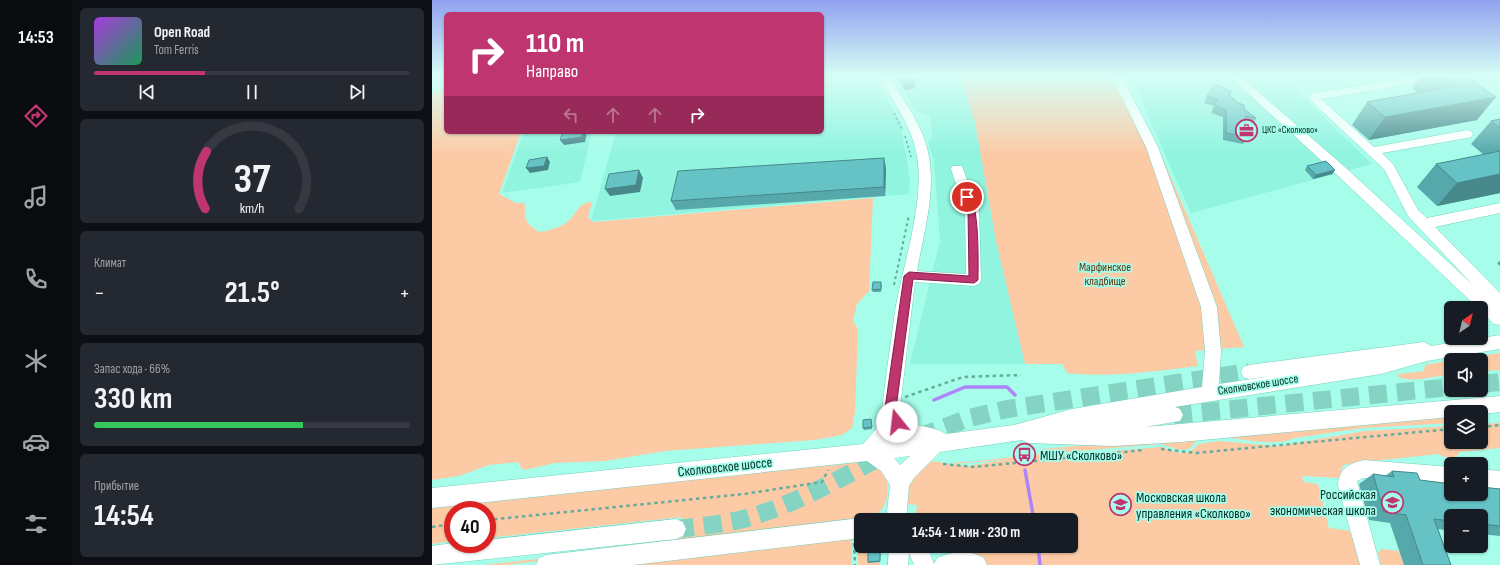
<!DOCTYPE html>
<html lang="ru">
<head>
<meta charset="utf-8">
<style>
	body { margin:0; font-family:"Sofia Sans Condensed",sans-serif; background:#242831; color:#f1f3f6; height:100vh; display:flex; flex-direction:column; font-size:15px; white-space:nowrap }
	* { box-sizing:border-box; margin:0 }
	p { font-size:13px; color:#9ea1a6 }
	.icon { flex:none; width:22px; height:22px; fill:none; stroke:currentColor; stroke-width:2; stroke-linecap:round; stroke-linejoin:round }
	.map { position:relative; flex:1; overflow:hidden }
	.panel { display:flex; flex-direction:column; gap:8px; padding:8px; background:#0d0f14; width:360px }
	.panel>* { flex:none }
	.banner { position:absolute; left:12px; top:12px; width:380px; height:122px; border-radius:6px; box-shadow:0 1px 3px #0004; background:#bf3570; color:#fff; overflow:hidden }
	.needle { width:26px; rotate:35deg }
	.controls { position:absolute; left:1012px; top:301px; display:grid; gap:8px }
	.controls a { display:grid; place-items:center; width:44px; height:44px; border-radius:6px; background:#171b24; box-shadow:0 1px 3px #0004; font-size:20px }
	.speed { position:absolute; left:12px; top:501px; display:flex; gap:8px; font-size:20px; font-weight:700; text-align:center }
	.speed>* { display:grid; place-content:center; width:52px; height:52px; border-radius:50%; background:#171b24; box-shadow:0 1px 3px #0004; line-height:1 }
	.speed .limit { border:6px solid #d22; background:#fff; color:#111 }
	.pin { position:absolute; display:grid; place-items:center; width:34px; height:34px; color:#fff; margin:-17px; border:2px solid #fff; border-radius:50%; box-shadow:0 1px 4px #0007 }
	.me { position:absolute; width:44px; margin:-22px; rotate:344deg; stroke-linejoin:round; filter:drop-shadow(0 0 3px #0008) }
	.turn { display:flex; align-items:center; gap:14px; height:84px; padding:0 16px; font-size:18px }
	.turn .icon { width:52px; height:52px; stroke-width:2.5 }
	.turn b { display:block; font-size:28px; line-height:34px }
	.lanes { display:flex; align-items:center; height:38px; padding:0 16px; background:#0003; justify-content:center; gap:20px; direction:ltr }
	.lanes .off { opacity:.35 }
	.big { font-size:30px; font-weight:700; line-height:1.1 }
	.panel .widget { flex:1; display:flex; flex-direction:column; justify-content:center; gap:6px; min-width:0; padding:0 14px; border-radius:6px; background:#242831 }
	.panel .dial { align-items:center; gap:0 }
	.dial svg { height:104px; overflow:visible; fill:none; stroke:#363941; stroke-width:7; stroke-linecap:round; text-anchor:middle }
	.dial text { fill:#f1f3f6; stroke:none }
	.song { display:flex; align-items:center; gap:12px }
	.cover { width:48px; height:48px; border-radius:6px; background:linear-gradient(135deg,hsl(280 70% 55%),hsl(150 70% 35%)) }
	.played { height:4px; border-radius:2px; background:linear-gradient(90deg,#bf3570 35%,#363941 35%) }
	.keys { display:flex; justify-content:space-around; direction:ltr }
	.heat { display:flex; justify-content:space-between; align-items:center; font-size:22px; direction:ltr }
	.charge { height:6px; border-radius:3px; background:linear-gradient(90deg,#34c759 66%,#363941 0) }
	.trip { position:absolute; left:422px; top:513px; width:224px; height:40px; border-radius:6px; background:#171b24; box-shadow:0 1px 3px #0004; font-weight:700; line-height:40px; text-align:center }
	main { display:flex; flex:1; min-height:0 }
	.tab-bar { display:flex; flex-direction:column; width:72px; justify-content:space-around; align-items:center; background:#090b0e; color:#9ea1a6 }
	.tab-bar .icon { width:28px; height:28px }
	.tab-bar .selected { color:#bf3570 }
	.tab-bar b { font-size:18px; color:#f1f3f6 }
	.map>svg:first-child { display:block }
	.built { fill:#90f4df }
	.green { fill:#fccba6 }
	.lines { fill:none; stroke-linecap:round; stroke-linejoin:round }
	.stream { stroke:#af84f9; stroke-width:3.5 }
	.minor-tunnel { stroke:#85d4c3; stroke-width:18; stroke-dasharray:18 10; stroke-linecap:butt }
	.minor-casing { stroke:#77cfbc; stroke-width:1 }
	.path-far2 { stroke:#66ac9d; stroke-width:1.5; stroke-dasharray:2.5 2.5; stroke-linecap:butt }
	.path-far1 { stroke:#66ac9d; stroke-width:2; stroke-dasharray:3 3; stroke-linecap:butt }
	.path { stroke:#66ac9d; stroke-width:2.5; stroke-dasharray:3.5 3.5; stroke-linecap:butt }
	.minor { fill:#fff; fill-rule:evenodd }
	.wall { fill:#57a8aa }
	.shaded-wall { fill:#47888b }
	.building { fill:#65c3c6; stroke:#47888b }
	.route { fill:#bf3570; stroke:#7c2249 }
	.labels { text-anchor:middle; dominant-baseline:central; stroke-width:3.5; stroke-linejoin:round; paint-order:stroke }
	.far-poi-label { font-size:10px; fill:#062e27; stroke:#a5fdea; text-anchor:start }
	.park-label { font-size:12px; fill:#5f350d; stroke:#a5fdea }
	.street-label { font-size:12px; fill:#062e27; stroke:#a5fdea }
	.near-poi-label { font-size:14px; fill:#062e27; stroke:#a5fdea; text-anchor:start }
	.near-street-label { font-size:14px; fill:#062e27; stroke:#a5fdea }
</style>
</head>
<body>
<main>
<nav class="tab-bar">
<b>14:53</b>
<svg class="icon selected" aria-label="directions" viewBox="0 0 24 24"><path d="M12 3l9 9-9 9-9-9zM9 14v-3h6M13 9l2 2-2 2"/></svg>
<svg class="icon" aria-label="music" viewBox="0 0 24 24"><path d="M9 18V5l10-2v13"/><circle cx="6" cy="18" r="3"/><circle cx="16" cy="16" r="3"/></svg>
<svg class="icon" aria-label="phone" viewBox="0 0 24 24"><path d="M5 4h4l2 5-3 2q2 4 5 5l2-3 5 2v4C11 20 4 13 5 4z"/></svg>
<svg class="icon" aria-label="climate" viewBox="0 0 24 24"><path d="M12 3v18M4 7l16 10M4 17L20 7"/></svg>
<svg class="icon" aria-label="car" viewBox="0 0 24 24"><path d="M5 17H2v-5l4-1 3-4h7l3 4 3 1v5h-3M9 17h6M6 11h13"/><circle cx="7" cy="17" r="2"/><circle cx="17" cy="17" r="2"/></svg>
<svg class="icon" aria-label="filters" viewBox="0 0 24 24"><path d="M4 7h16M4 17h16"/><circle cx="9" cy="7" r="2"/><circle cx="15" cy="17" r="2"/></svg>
</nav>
<section class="panel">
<div class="widget">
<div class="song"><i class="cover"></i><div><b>Open Road</b><p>Tom Ferris</p></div></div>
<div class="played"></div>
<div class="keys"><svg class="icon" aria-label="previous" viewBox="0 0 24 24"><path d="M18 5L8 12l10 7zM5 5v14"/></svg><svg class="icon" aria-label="pause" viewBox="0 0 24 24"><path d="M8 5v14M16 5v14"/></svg><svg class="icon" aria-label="next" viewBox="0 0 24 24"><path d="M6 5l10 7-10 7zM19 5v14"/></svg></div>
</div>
<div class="widget dial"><svg viewBox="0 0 100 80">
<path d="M14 69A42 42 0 1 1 86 69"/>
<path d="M14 69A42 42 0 0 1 15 25" stroke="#bf3570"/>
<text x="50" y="56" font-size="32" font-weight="700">37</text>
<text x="50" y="72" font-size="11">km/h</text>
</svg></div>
<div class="widget"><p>Климат</p>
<div class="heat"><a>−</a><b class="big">21.5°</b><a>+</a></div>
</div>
<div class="widget"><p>Запас хода · 66%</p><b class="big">330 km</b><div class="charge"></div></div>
<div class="widget"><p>Прибытие</p><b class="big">14:54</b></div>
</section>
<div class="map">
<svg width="1068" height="565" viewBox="0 0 1068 565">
	<rect width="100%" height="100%" fill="#a5fdea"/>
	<path class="built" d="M390 75H440L468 121 478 179 477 194 159 221 184 132H390Z
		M461 75H526L530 81 543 122 564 241 593 364H478L508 241 502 160 496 142 500 139 499 117 484 111Z
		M698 75H848L940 164 759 213Z
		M92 132H160L148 182 70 193Z"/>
	<path class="green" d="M526 75H680L721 136 812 347 763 351 766 366C723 371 679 378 635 373L630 364H593L564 241 543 122 530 81Z
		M14 87V132H89L67 194 84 203H92C94 208 92 209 93 214 93 223 100 227 107 232 115 231 127 228 134 223 144 216 146 202 160 202L156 217 161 222 441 198 437 291 425 304 421 321 426 329 423 412 420 428 410 435 383 440 233 451 173 461 123 463 93 470 88 467 86 462 57 465 27 476 0 480V94Z
		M1068 353V370L1049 371V360H1019Z
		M1019 360V374C1007 376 974 384 966 376L967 374 992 371 993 365Z
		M1019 414V423L931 428 863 438C834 451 790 429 765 441 762 442 760 447 757 449L747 450 729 444 610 454 609 457 730 447 747 453 758 452 767 444 787 441 846 446 933 431 1019 426V442H1049V424L1068 423V448L1028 452C1022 461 1015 458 1006 454L914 464 909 468V476L907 478 870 476 872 482 886 484 897 528 920 531 929 565H553L538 555 513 546H639V520H483L485 505 473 504 476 484 498 461 536 466 578 459 522 464 525 462H536L609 454V449Z
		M398 462V466C411 465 429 460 441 463 458 468 459 497 450 509 445 515 438 517 432 520L75 565H51L245 543 250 517 55 538V510H21V541L0 544V505Z
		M419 533 420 565H181Z
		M429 537V546H449L437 548 448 562V565H426L425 538Z
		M949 549 967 551 972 565H949L946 553Z"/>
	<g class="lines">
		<path class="stream" d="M502 400 533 387H575L583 395
			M593 470 602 520
			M606 546 608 565"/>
		<path class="minor-tunnel" d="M1049 384 1068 382
			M742 415 1019 387
			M487 437 537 418 575 409 817 372
			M244 529C270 526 297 524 322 516 369 501 412 477 455 453"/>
		<defs>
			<path id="minor" d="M446 75H456C468 94 481 112 490 133 509 178 493 225 485 271L534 274 533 211 519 169 520 166H530L531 169 547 211 549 280 547 284 542 286 483 282 468 408C480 433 496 422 514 434L582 425 640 409 770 387 773 351 769 307 714 147 679 75H689L726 147 785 307 789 351 787 384 840 376 817 379 811 377 809 372 811 367 817 365 992 342 999 346 1068 335V349L995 361 949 374 743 407 748 409 751 415 748 421 713 427 1068 396V412L1049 414V412H1019V417L749 442 681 446 596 443 590 440 508 452 482 478 477 486 474 520H454L458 485 449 471 435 461 0 508V488L431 444C437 437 444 431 447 422 451 407 452 392 454 377 457 355 460 333 463 311 471 264 493 202 485 156 480 126 461 101 446 75ZM461 430 473 439 456 441ZM478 456 468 465 462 458Z
				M796 75H807L914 168 1040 284 976 216 952 169 877 99 880 94 884 93 984 77 988 78 989 80 984 83 889 99 942 147 1035 130 1039 131 1041 134 1039 137 1035 138 950 153 961 164 986 210 995 218 1068 203V213L1003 227 1068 293V325L1062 324 1049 311V308H1046L904 174Z
				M932 460 1019 467V485L932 478 925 481 948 565H928L906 486C907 468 916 464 932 460Z
				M1049 469 1068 471V489L1049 487Z
				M429 518 434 520H429V538L201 565H104L107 558 114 555Z
				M244 519 251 522 254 529 251 536 244 539 0 565V546L21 543 55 544V540Z
				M457 546H495L502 564 505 558C522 551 536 549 552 558L555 565H482L477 553 476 565H456Z"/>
		</defs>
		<use href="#minor" class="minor-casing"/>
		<path class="path-far2" d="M462 113 471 131
			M473 136 479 157"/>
		<path class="path-far1" d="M462 285 477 215"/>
		<path class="path" d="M473 397 531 377 589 375
			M1049 427 1068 425
			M729 449 764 453 1019 429
			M511 464 542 467 712 450
			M55 520 312 494 390 482 396 470
			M0 527 21 524
			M422 543 423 565"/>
		<use href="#minor" class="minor"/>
	</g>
	<path class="wall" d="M463 75H478L483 88 473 90Z
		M990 75H1033L1045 120 937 140 920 125 935 102 986 93 980 88Z
		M800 91 798 96 812 109 824 118 821 125 814 124 815 137 811 144 791 140V117L779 113 782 106 772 103 775 96Z
		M1068 119V193L1005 206 985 187 1004 164 1052 155 1039 144 1059 121Z
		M875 166 903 170 900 174 881 179 873 170Z
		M454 168 453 196 244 210 239 201Z
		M1068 261V266L1065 263Z
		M450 284 449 292H441L440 290Z
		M439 419 440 429 432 430 431 428Z
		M960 471 988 480 1068 489V536L1049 534V516H1019V531L1006 529 1019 565H972L958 523 937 520 927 484 941 474 953 476Z
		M448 546 449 547 448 562 436 563V562Z"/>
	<path class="shaded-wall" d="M483 81V88L473 90V83Z
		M1064 97 1045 120 937 140 953 117Z
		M151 132H155L153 142 132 145 128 140Z
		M115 157 118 162 116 170 98 173 94 168Z
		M452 158 454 168 453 196 452 187Z
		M207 170 211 178 208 192 178 196 173 189Z
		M903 170 900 174 881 179 884 175Z
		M1068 174V193L1005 206 1025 183Z"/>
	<path class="building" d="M467 75H478L483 81 473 83Z
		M1009 75H1033L1064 97 953 117 935 102 1024 86Z
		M783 85 800 91 797 95 806 103 812 105V109L824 118 813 116 815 137 794 133V110L782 105 786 100 775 96Z
		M1068 119V128L1059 121Z
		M131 132H151L150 137 128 140Z
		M1068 151V174L1025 183 1004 164Z
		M115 157 112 166 94 168 97 160Z
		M452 158V187L239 201 246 171Z
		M894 161 903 170 884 175 875 166Z
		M207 170 204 185 173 189 177 174Z
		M441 282H449V289L440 290Z
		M439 419 440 427 431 428V420Z
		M960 471 985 473 988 480 1019 484V494H1049V487L1068 489V526L1049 524V516H1019V521L1002 519 1019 565H991L974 515 952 512 941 474 962 477Z
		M448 546V561L436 562V547Z"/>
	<linearGradient id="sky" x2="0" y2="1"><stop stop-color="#91a1ef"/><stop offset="0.49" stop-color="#d6fef6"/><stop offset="1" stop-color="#d6fef6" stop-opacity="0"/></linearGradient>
	<rect width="1068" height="154" fill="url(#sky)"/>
	<path class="route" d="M535 194C548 199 546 265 546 280L542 283 481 279 464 408 470 422 468 426 465 427 461 426 453 408 472 276 477 272 537 276 536 211 531 197Z"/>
	<defs>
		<symbol id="office-ring" viewBox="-11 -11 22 22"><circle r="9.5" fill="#a5fdea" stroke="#bf3570" stroke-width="1.5"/><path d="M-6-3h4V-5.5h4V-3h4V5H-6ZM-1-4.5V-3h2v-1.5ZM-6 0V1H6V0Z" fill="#bf3570"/></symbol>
		<symbol id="bus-ring" viewBox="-11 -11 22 22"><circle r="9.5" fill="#a5fdea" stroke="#bf3570" stroke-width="1.5"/><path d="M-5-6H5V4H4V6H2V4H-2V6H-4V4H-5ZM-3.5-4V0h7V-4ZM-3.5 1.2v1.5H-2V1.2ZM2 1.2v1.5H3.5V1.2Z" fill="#bf3570"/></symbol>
		<symbol id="university-ring" viewBox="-11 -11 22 22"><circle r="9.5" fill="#a5fdea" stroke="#bf3570" stroke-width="1.5"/><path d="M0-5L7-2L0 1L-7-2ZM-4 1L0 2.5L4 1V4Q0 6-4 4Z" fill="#bf3570"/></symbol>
	</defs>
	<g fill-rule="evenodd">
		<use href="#office-ring" x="802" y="118" width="25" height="25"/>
		<use href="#bus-ring" x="580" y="442" width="25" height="25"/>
		<use href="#university-ring" x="948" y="490" width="25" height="25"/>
		<use href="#university-ring" x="676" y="492" width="25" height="25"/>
	</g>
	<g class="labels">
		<g class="far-poi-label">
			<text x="830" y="130">ЦКС «Сколково»</text>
		</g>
		<g class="park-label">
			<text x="673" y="267">Марфинское<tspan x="673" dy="14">кладбище</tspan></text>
		</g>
		<g class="street-label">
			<text transform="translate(826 385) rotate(-9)">Сколковское шоссе</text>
		</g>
		<g class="near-poi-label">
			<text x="608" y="455">МШУ «Сколково»</text>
			<text x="944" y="494" text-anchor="end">Российская<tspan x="944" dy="16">экономическая школа</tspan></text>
			<text x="704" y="497">Московская школа<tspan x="704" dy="16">управления «Сколково»</tspan></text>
		</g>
		<g class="near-street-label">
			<text transform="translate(293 467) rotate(-6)">Сколковское шоссе</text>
		</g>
	</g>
</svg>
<div class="controls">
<a><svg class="needle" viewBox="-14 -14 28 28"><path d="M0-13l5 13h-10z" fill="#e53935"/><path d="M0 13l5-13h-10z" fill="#9ea1a6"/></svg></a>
<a><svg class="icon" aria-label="sound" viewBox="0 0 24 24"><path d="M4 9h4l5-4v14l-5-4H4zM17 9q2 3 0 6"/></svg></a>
<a><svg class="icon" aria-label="layers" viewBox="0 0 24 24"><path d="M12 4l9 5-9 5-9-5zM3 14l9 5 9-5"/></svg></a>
<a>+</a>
<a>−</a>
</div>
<div class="speed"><div class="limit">40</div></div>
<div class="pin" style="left:535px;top:197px;background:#d93025"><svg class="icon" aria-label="arrive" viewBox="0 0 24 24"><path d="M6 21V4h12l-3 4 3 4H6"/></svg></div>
<svg class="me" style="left:465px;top:422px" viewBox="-20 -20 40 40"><circle r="19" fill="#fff"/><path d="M0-13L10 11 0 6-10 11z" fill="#bf3570"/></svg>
<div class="trip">14:54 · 1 мин · 230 m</div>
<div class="banner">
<div class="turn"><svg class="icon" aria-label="right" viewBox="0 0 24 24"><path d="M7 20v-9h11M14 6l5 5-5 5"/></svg><div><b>110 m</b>Направо</div></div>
<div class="lanes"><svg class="icon off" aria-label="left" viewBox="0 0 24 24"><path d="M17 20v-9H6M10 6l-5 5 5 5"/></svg><svg class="icon off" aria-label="ahead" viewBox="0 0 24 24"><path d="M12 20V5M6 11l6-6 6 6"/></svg><svg class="icon off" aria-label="ahead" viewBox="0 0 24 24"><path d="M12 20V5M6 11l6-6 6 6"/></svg><svg class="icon" aria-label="right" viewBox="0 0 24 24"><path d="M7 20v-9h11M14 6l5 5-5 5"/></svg></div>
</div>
</div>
</main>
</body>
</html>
